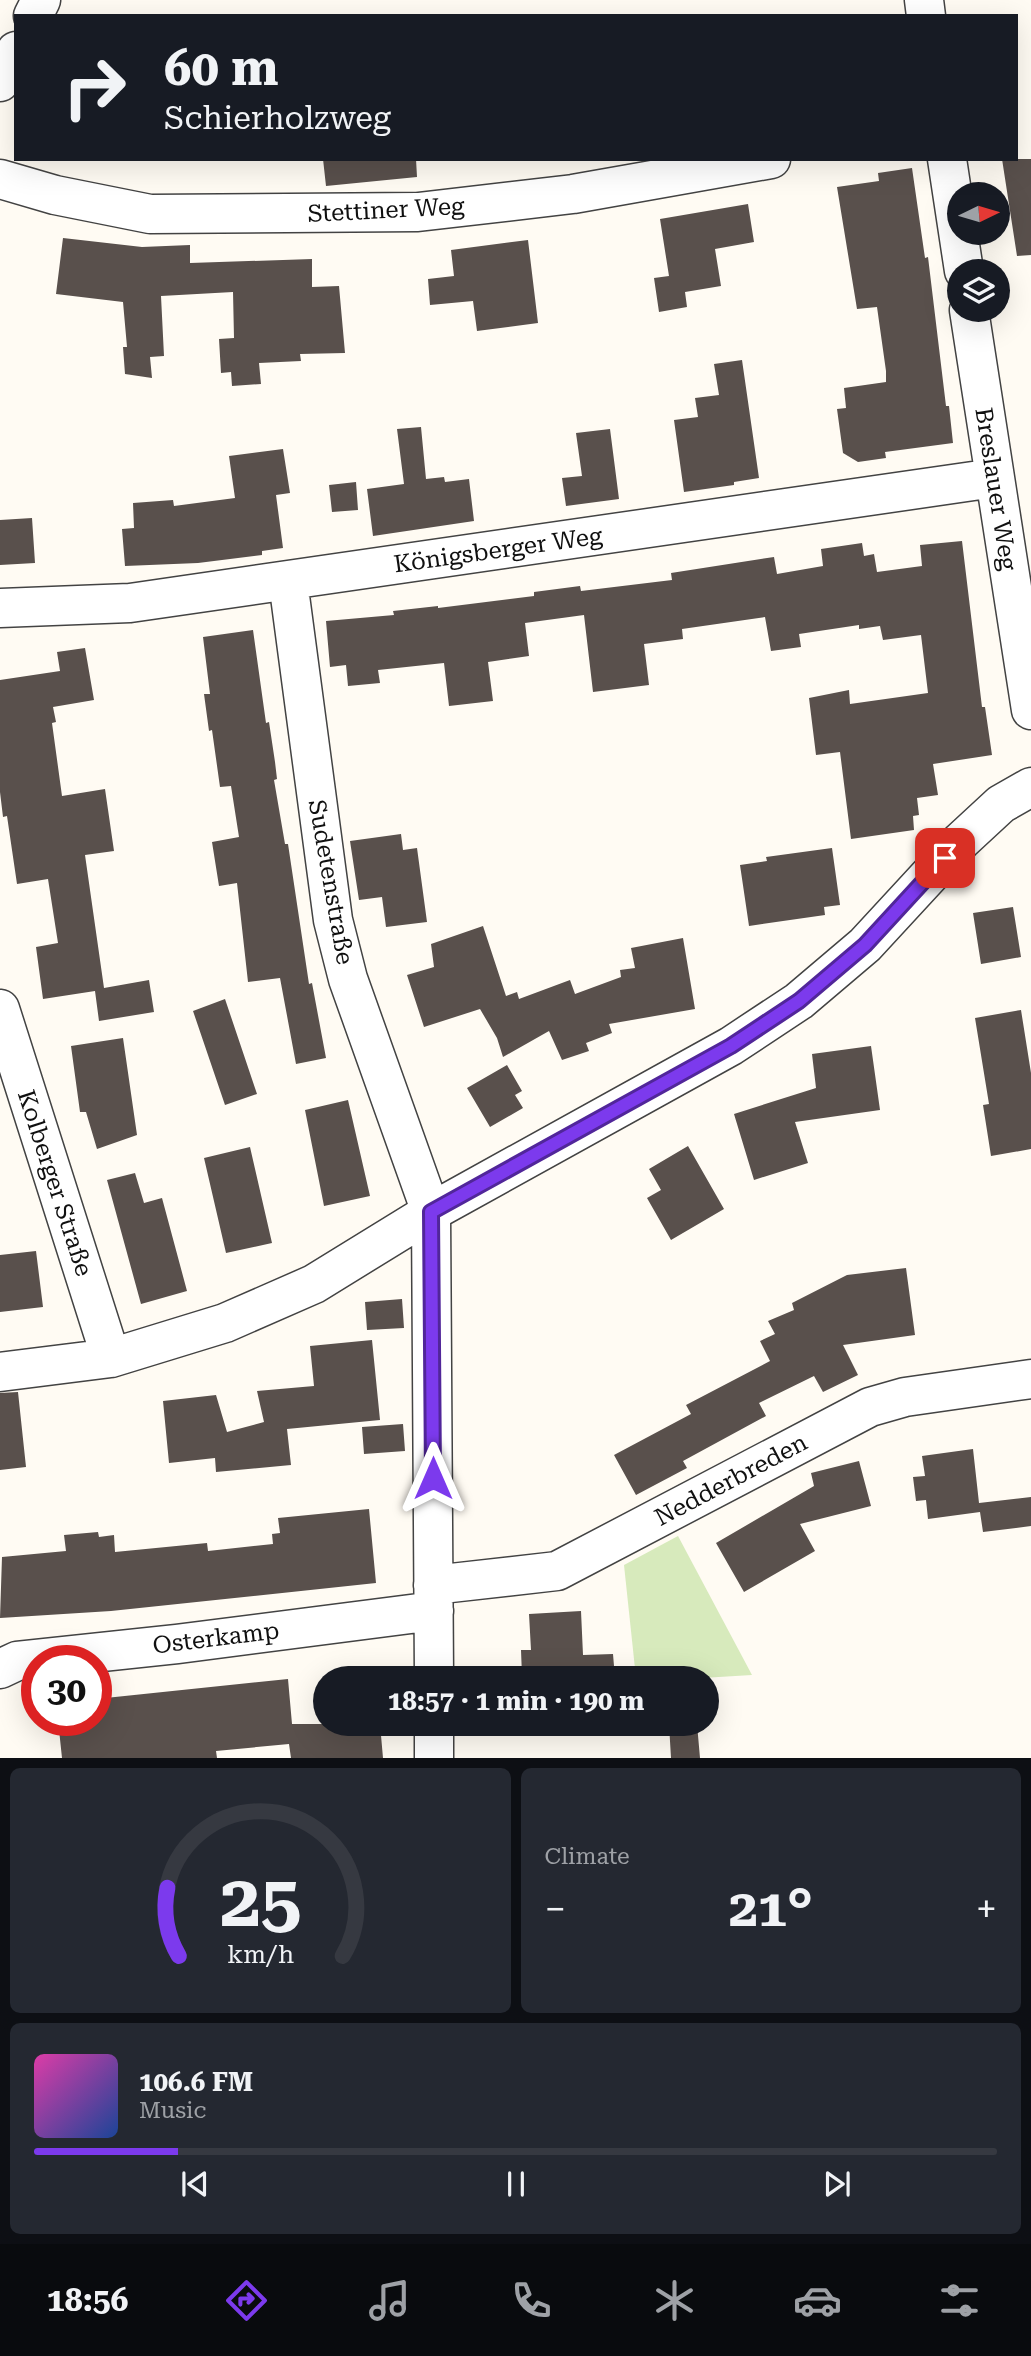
<!DOCTYPE html>
<html lang="en">
<head>
<meta charset="utf-8">
<style>
	body { margin:0; font-family:"Roboto Serif",serif; background:#242831; color:#f1f3f6; height:100vh; display:flex; flex-direction:column; font-size:26px; white-space:nowrap }
	* { box-sizing:border-box; margin:0 }
	p { font-size:23px; color:#9ea1a6 }
	.icon { flex:none; width:38px; height:38px; fill:none; stroke:currentColor; stroke-width:2; stroke-linecap:round; stroke-linejoin:round }
	.map { position:relative; height:1758px; overflow:hidden }
	.panel { display:flex; flex-direction:column; gap:10px; padding:10px; background:#0d0f14; flex:1 }
	.panel>* { flex:none }
	.top-card { position:absolute; left:14px; top:14px; width:1004px; height:147px; border-radius:0px; box-shadow:0 7px 28px #0002; background:#171b24; color:#f1f3f6; overflow:hidden }
	.needle { width:46px; rotate:85deg }
	.controls { position:absolute; left:947px; top:182px; display:grid; gap:14px }
	.controls a { display:grid; place-items:center; width:63px; height:63px; border-radius:50%; background:#171b24; box-shadow:0 7px 28px #0002; font-size:35px }
	.speed { position:absolute; left:21px; top:1645px; display:flex; gap:14px; font-size:35px; font-weight:700; text-align:center }
	.speed>* { display:grid; place-content:center; width:91px; height:91px; border-radius:50%; background:#171b24; box-shadow:0 7px 28px #0002; line-height:1 }
	.speed .limit { border:10px solid #d22; background:#fff; color:#111 }
	.pin { position:absolute; display:grid; place-items:center; width:60px; height:60px; color:#fff; margin:-30px; border-radius:14px; box-shadow:0 4px 10px #0006 }
	.me { position:absolute; width:77px; margin:-38px; rotate:0deg; stroke-linejoin:round; filter:drop-shadow(0 0 5px #0008) }
	.turn { display:flex; align-items:center; gap:24px; height:147px; padding:0 35px; font-size:32px }
	.turn .icon { width:91px; height:91px; stroke-width:2.5 }
	.turn b { display:block; font-size:49px; line-height:60px }
	.big { font-size:52px; font-weight:700; line-height:1.1 }
	.panel .tile { flex:1; display:flex; flex-direction:column; justify-content:center; gap:10px; min-width:0; padding:0 24px; border-radius:10px; background:#242831 }
	.panel .dial { align-items:center; gap:0 }
	.dial svg { height:182px; overflow:visible; fill:none; stroke:#363941; stroke-width:7; stroke-linecap:round; text-anchor:middle }
	.dial text { fill:#f1f3f6; stroke:none }
	.song { display:flex; align-items:center; gap:21px }
	.cover { width:84px; height:84px; border-radius:10px; background:linear-gradient(135deg,hsl(320 70% 55%),hsl(220 70% 35%)) }
	.played { height:7px; border-radius:4px; background:linear-gradient(90deg,#7c3aed 15%,#363941 15%) }
	.keys { display:flex; justify-content:space-around; direction:ltr }
	.heat { display:flex; justify-content:space-between; align-items:center; font-size:38px; direction:ltr }
	.panel .tiles { flex:1; display:grid; gap:10px; grid-template-columns:1fr 1fr }
	.tile:last-child { grid-column:span 2 }
	.trip { position:absolute; left:313px; top:1666px; width:406px; height:70px; border-radius:35px; background:#171b24; box-shadow:0 7px 28px #0002; font-weight:700; line-height:70px; text-align:center }
	.tab-bar { display:flex; height:112px; justify-content:space-around; align-items:center; background:#090b0e; color:#9ea1a6 }
	.tab-bar .icon { width:49px; height:49px }
	.tab-bar .selected { color:#7c3aed }
	.tab-bar b { font-size:32px; color:#f1f3f6 }
	.map>svg:first-child { display:block }
	.green { fill:#d7eabc }
	.building { fill:#59504c }
	.lines { fill:none; stroke-linecap:round; stroke-linejoin:round }
	.minor-casing { stroke:#434343; stroke-width:41 }
	.minor { stroke:#fff; stroke-width:38 }
	.route-casing { stroke:#51269a; stroke-width:18 }
	.route { stroke:#7c3aed; stroke-width:12 }
	.labels { text-anchor:middle; dominant-baseline:central; stroke-width:7; stroke-linejoin:round; paint-order:stroke }
	.street-label { font-size:24px; fill:#101010; stroke:#fff }
</style>
</head>
<body>
<div class="map">
<svg width="1031" height="1758" viewBox="0 0 1031 1758">
	<rect width="100%" height="100%" fill="#fffbf3"/>
	<path class="green" d="M678 1536 752 1675 702 1678H636L624 1565Z"/>
	<path class="building" d="M323 159H416L417 177 326 186Z
		M1002 159H1031V255L1017 256Z
		M912 168 925 258 928 257 946 406H949L953 443 885 452 886 458 858 462 843 453 837 409 846 408 844 388 886 382V371L877 307 857 309 837 187 879 181 878 173Z
		M748 204 754 242 715 249 721 286 685 292 687 307 659 312 654 278 669 276 660 219Z
		M63 238 142 247 190 245V263L312 259V287L339 286 345 353 300 354 301 361 259 363 261 384 232 386 231 372 221 373 219 339 234 338 233 292 161 296 164 356 150 357 152 378 125 374 123 347H127L123 302 56 294Z
		M528 240 538 323 477 331 473 301 430 305 428 279 454 276 451 250Z
		M742 360 759 478 734 482V485L684 492 674 420 698 417 695 398 719 395 714 364Z
		M421 427 426 479 444 477 445 482 469 479 474 521 373 536 367 489 404 484 397 429Z
		M610 429 619 499 566 506 562 478 582 476 576 433Z
		M283 449 290 493 276 495 283 548 262 551V555L198 563 125 566 122 529 134 528 133 503 173 500 174 506 235 498 229 456Z
		M356 482 358 510 332 512 329 485Z
		M32 518 35 563 0 565V520Z
		M962 541 982 707H985L992 755 933 764 938 795 917 798 919 815 913 816 914 830 851 839 840 752 816 755 809 698 849 690 850 704 928 693 921 635 883 640 880 626 859 629V625L799 634 801 647 771 651 765 617 682 629 683 639 644 644 649 685 593 692 584 615 525 623 529 656 488 662 493 701 449 706 444 663 378 670 380 683 348 686 346 665 330 667 326 621 394 615 393 611 438 606V608L534 596V592L580 586 581 591 672 580 671 573 774 557 777 574 823 566 821 549 862 543 864 556 874 554 877 572 922 566 920 545Z
		M253 630 266 723 269 722 275 762 277 779 274 780 285 844H288L309 984 312 983 326 1058 296 1064 280 978 248 982 237 883 219 886 212 842 239 837 231 786 220 787 212 730 209 731 204 694H210L203 637Z
		M85 648 94 700 53 707 56 722 52 723 62 796 105 789 114 851 85 855 104 988 149 980 154 1012 99 1021 95 991 43 999 36 947 58 943 48 879 17 884 7 816 3 817 0 792V680L60 671 57 652Z
		M401 834 403 850 417 848 427 922 386 927 382 897 359 900 350 841Z
		M832 848 840 905 824 907 825 915 749 926 740 865 767 861 766 857Z
		M1013 907 1021 957 981 964 973 913Z
		M483 926 506 996 517 992 519 999 570 980 575 994 621 977 620 970 635 968 631 948 683 938 695 1009 609 1024 612 1033 586 1043 589 1051 562 1060 549 1031 503 1057 497 1038 480 1009 424 1027 407 975 434 967 431 944Z
		M225 999 257 1094 225 1105 193 1011Z
		M1021 1010 1031 1073V1149L991 1156 983 1105 989 1104 975 1018Z
		M123 1038 137 1135 97 1149 86 1112H80L71 1046Z
		M871 1046 880 1110 795 1122 808 1163 754 1180 734 1114 816 1088 812 1054Z
		M507 1065 522 1091 515 1095 523 1108 490 1127 467 1088Z
		M348 1100 370 1196 324 1206 305 1110Z
		M688 1146 724 1209 671 1240 647 1198 661 1190 649 1169Z
		M250 1147 272 1243 226 1253 204 1158Z
		M135 1173 144 1203 162 1198 187 1291 141 1304 107 1180Z
		M36 1251 43 1307 0 1312V1255Z
		M906 1268 915 1335 843 1345 858 1375 823 1392 814 1376 759 1403 766 1416 683 1461 687 1468 636 1495 614 1455 691 1414 686 1405 770 1361 760 1341 775 1334 768 1321 794 1310 792 1303 847 1275Z
		M402 1299 404 1328 367 1330 365 1302Z
		M372 1340 380 1420 287 1429 291 1465 216 1472 215 1458 169 1463 163 1401 216 1395 227 1432 264 1422 257 1391 314 1386 310 1346Z
		M18 1392 26 1467 0 1470V1393Z
		M403 1424 405 1451 364 1454 362 1427Z
		M973 1449 979 1503 1031 1497V1526L983 1532 980 1512 928 1519 926 1500 916 1501 913 1477 925 1476 922 1456Z
		M859 1461 871 1506 800 1524 815 1551 744 1592 716 1543 814 1486 811 1473Z
		M369 1509 376 1583 111 1611 0 1618 2 1557 66 1551 64 1535 98 1532 99 1537 114 1535 115 1552 207 1543 208 1551 273 1544 272 1534 280 1533 278 1518Z
		M581 1611 583 1655 613 1654 615 1678H579L578 1673 522 1676 521 1650H531L529 1614Z
		M288 1679 292 1724H380L383 1758H291L289 1744 216 1751 217 1758H62L58 1720H96V1699Z
		M669 1724H697L700 1758H671Z"/>
	<g class="lines">
		<defs>
			<path id="minor" d="M924 0 926 16
				M33 16 41 0
				M0 82 16 51
				M947 159 964 271
				M0 179 55 195 150 214 418 212 573 194 771 159
				M969 310 1031 710
				M288 581 333 920 348 979 431 1212 434 1678
				M0 608 130 603 994 478
				M0 1009 111 1358
				M0 1372 111 1358 225 1323 314 1284 431 1212 731 1046 799 1001 865 945 961 841 1001 804 1031 787
				M433 1585 557 1571 870 1407 905 1397 1031 1379
				M0 1669 17 1661 177 1644 434 1611
				M434 1724V1758"/>
		</defs>
		<use href="#minor" class="minor-casing"/>
		<use href="#minor" class="minor"/>
	</g>
	<g class="lines">
		<defs>
			<path id="route" d="M433 1478 431 1212 731 1046 799 1001 865 945 945 858"/>
		</defs>
		<use href="#route" class="route-casing"/>
		<use href="#route" class="route"/>
	</g>
	<g class="labels">
		<g class="street-label">
			<text transform="translate(386 210) rotate(-3)">Stettiner Weg</text>
			<text transform="translate(996 489) rotate(81)">Breslauer Weg</text>
			<text transform="translate(498 550) rotate(-8)">Königsberger Weg</text>
			<text transform="translate(331 882) rotate(80)">Sudetenstraße</text>
			<text transform="translate(55 1183) rotate(72)">Kolberger Straße</text>
			<text transform="translate(731 1480) rotate(-28)">Nedderbreden</text>
			<text transform="translate(216 1638) rotate(-7)">Osterkamp</text>
		</g>
	</g>
</svg>
<div class="controls">
<a><svg class="needle" viewBox="-14 -14 28 28"><path d="M0-13l5 13h-10z" fill="#e53935"/><path d="M0 13l5-13h-10z" fill="#9ea1a6"/></svg></a>
<a><svg class="icon" aria-label="layers" viewBox="0 0 24 24"><path d="M12 4l9 5-9 5-9-5zM3 14l9 5 9-5"/></svg></a>
</div>
<div class="speed"><div class="limit">30</div></div>
<div class="pin" style="left:945px;top:858px;background:#d93025"><svg class="icon" aria-label="arrive" viewBox="0 0 24 24"><path d="M6 21V4h12l-3 4 3 4H6"/></svg></div>
<svg class="me" style="left:433px;top:1478px" viewBox="-20 -20 40 40"><path d="M0-17L14 15 0 8-14 15z" fill="#7c3aed" stroke="#fff" stroke-width="4"/></svg>
<div class="trip">18:57 · 1 min · 190 m</div>
<div class="top-card">
<div class="turn"><svg class="icon" aria-label="right" viewBox="0 0 24 24"><path d="M7 20v-9h11M14 6l5 5-5 5"/></svg><div><b>60 m</b>Schierholzweg</div></div>
</div>
</div>
<section class="panel">
<div class="tiles">
<div class="tile dial"><svg viewBox="0 0 100 80">
<path d="M14 69A42 42 0 1 1 86 69"/>
<path d="M14 69A42 42 0 0 1 9 39" stroke="#7c3aed"/>
<text x="50" y="56" font-size="32" font-weight="700">25</text>
<text x="50" y="72" font-size="11">km/h</text>
</svg></div>
<div class="tile"><p>Climate</p>
<div class="heat"><a>−</a><b class="big">21°</b><a>+</a></div>
</div>
<div class="tile">
<div class="song"><i class="cover"></i><div><b>106.6 FM</b><p>Music</p></div></div>
<div class="played"></div>
<div class="keys"><svg class="icon" aria-label="previous" viewBox="0 0 24 24"><path d="M18 5L8 12l10 7zM5 5v14"/></svg><svg class="icon" aria-label="pause" viewBox="0 0 24 24"><path d="M8 5v14M16 5v14"/></svg><svg class="icon" aria-label="next" viewBox="0 0 24 24"><path d="M6 5l10 7-10 7zM19 5v14"/></svg></div>
</div>
</div>
</section>
<nav class="tab-bar">
<b>18:56</b>
<svg class="icon selected" aria-label="directions" viewBox="0 0 24 24"><path d="M12 3l9 9-9 9-9-9zM9 14v-3h6M13 9l2 2-2 2"/></svg>
<svg class="icon" aria-label="music" viewBox="0 0 24 24"><path d="M9 18V5l10-2v13"/><circle cx="6" cy="18" r="3"/><circle cx="16" cy="16" r="3"/></svg>
<svg class="icon" aria-label="phone" viewBox="0 0 24 24"><path d="M5 4h4l2 5-3 2q2 4 5 5l2-3 5 2v4C11 20 4 13 5 4z"/></svg>
<svg class="icon" aria-label="climate" viewBox="0 0 24 24"><path d="M12 3v18M4 7l16 10M4 17L20 7"/></svg>
<svg class="icon" aria-label="car" viewBox="0 0 24 24"><path d="M5 17H2v-5l4-1 3-4h7l3 4 3 1v5h-3M9 17h6M6 11h13"/><circle cx="7" cy="17" r="2"/><circle cx="17" cy="17" r="2"/></svg>
<svg class="icon" aria-label="filters" viewBox="0 0 24 24"><path d="M4 7h16M4 17h16"/><circle cx="9" cy="7" r="2"/><circle cx="15" cy="17" r="2"/></svg>
</nav>
</body>
</html>
